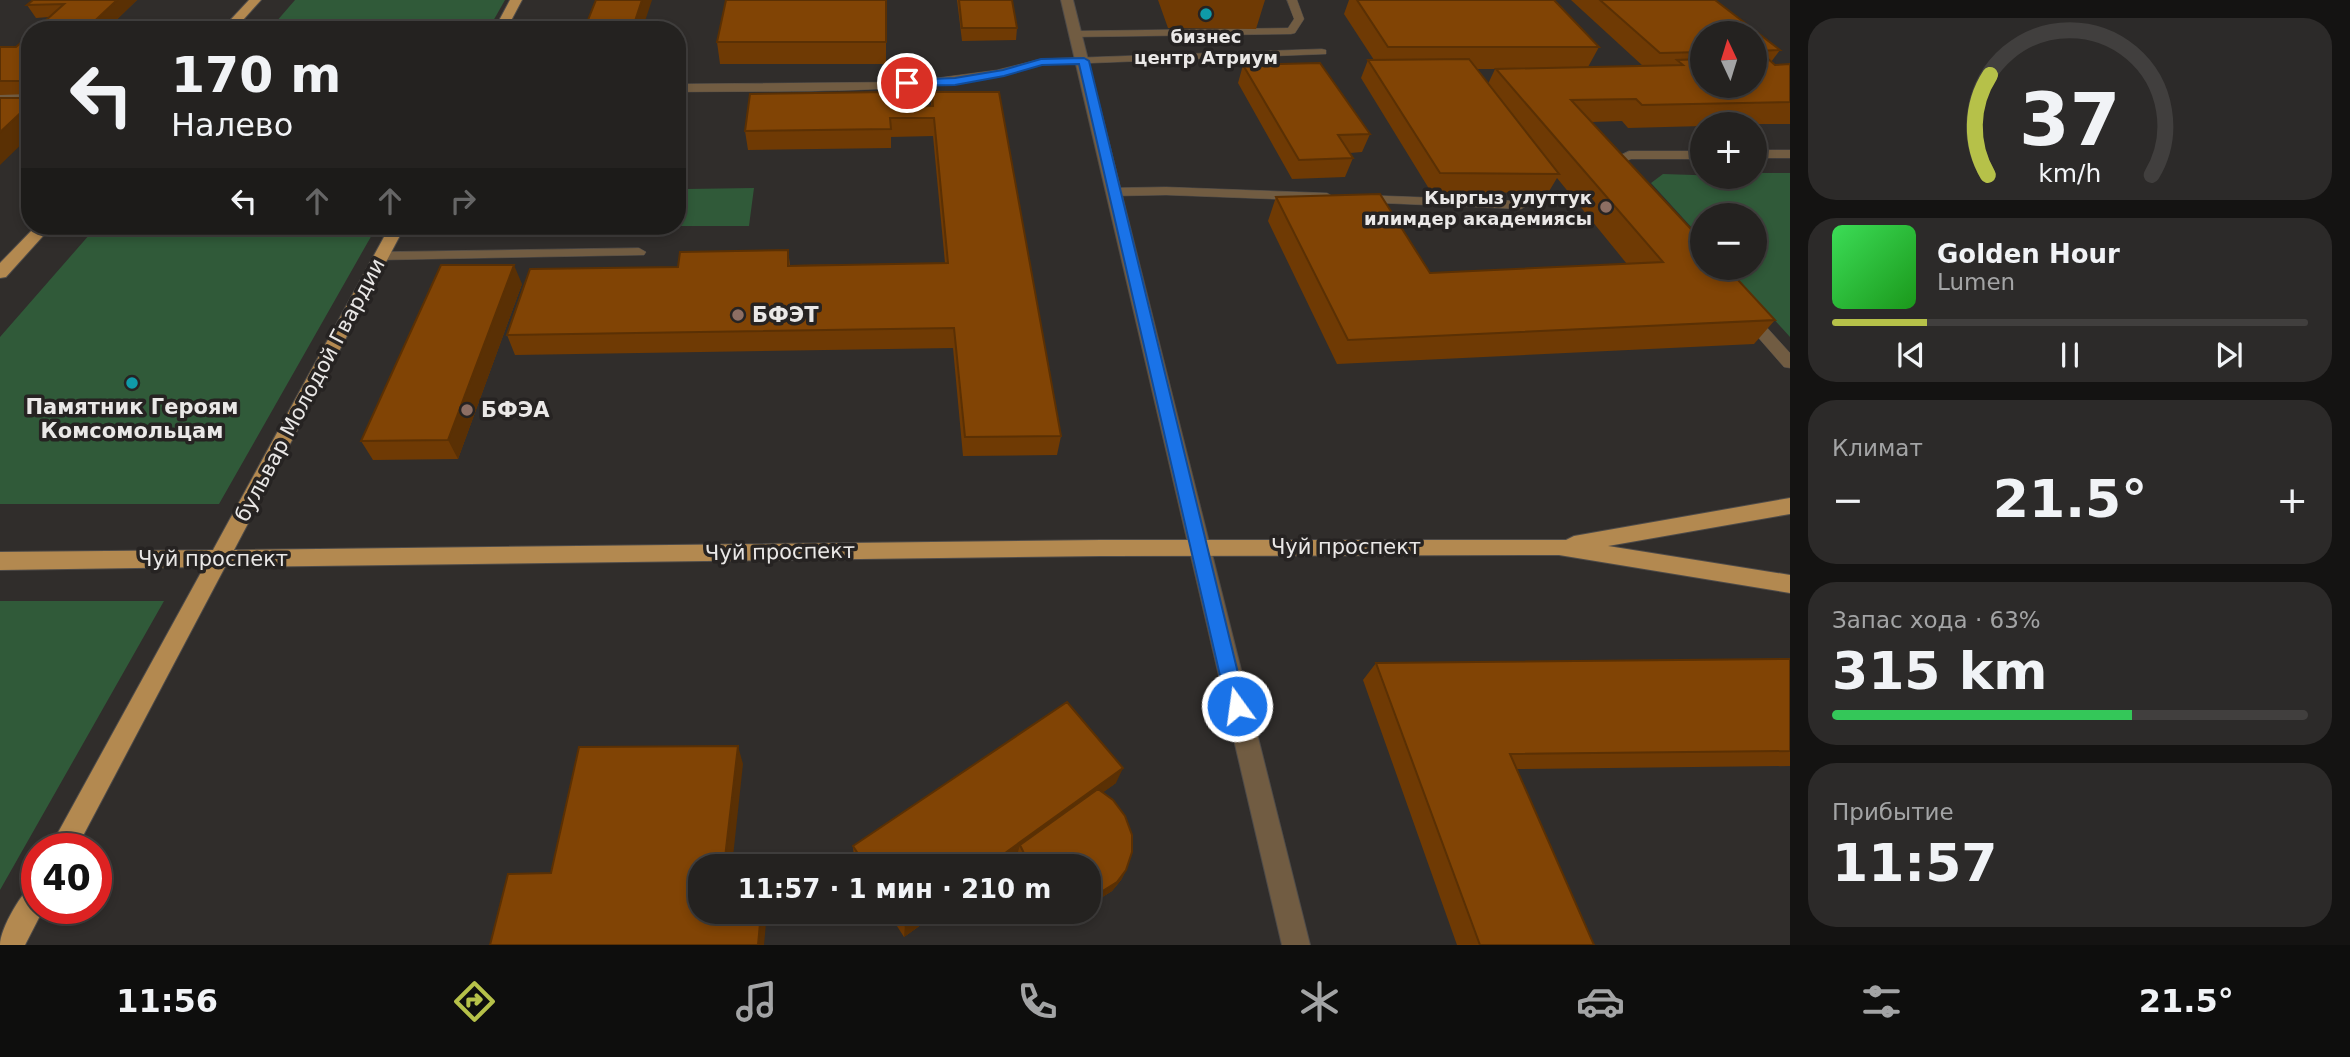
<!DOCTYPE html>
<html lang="ru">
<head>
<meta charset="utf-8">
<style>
	body { margin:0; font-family:"DejaVu Sans",sans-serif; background:#2c2a29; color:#f1f3f6; height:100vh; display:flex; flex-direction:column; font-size:26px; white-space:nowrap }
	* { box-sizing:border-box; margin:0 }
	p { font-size:23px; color:#a3a4a5 }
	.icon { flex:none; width:38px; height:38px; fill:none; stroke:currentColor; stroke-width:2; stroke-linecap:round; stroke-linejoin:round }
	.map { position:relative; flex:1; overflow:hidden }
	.panel { display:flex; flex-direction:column; gap:18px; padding:18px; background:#141312; width:560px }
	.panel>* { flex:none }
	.top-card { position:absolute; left:21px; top:21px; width:665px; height:214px; border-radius:28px; box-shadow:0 4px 10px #0003,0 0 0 2px #413f3e; background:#242220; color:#f1f3f6; overflow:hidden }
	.needle { width:46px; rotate:356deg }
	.buttons { position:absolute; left:1690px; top:21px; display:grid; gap:14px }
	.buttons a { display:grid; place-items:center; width:77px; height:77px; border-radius:50%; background:#242220; box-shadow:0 4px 10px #0003,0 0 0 2px #413f3e; font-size:35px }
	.speed { position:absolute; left:21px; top:833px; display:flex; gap:14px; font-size:35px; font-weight:700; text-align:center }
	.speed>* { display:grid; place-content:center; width:91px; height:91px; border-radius:50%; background:#242220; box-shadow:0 4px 10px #0003,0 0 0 2px #413f3e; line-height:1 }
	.speed .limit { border:10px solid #d22; background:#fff; color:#111 }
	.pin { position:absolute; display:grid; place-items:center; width:60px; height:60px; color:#fff; margin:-30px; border:4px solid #fff; border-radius:50%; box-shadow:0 2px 7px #0007 }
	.me { position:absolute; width:77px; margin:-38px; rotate:346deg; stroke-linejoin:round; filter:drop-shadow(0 0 5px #0008) }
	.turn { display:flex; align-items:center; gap:24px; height:147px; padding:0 35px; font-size:32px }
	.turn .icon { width:91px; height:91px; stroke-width:2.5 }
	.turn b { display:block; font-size:49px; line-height:60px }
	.lanes { display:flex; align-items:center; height:66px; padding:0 35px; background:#0003; justify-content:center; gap:35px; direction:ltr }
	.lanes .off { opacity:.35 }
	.big { font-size:52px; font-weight:800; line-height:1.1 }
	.panel .card { flex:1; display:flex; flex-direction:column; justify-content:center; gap:10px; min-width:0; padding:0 24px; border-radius:28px; background:#2c2a29 }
	.panel .dial { align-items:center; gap:0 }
	.dial svg { height:182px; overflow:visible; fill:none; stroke:#413f3e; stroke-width:7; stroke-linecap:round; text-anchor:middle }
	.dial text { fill:#f1f3f6; stroke:none }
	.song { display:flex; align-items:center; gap:21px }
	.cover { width:84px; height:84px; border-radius:10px; background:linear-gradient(135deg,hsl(130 70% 55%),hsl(120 70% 35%)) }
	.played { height:7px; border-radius:4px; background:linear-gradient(90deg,#b6c149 20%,#413f3e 20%) }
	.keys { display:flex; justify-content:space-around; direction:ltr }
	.heat { display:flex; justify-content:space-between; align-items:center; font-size:38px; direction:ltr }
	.charge { height:10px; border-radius:5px; background:linear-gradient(90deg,#34c759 63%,#413f3e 0) }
	.trip { position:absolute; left:688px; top:854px; width:413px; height:70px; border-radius:28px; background:#242220; box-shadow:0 4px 10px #0003,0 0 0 2px #413f3e; font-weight:800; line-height:70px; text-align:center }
	.menu { display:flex; height:112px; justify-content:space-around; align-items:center; background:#0e0e0d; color:#a3a4a5 }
	.menu .icon { width:49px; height:49px }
	.menu .active { color:#b6c149 }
	.menu b { font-size:32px; color:#f1f3f6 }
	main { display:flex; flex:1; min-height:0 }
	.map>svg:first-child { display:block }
	.green { fill:#305a39 }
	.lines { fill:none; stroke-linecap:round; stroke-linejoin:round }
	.service-casing { stroke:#4e4b49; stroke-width:1 }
	.tertiary-casing { stroke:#4e4b49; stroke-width:2 }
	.primary-casing { stroke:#4e4b49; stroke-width:2 }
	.service { fill:#715c42; fill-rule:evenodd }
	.tertiary { fill:#715c42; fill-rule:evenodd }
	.primary { fill:#b38950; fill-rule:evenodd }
	.wall { fill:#6f3a04; fill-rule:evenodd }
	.shaded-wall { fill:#5a3004 }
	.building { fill:#814405; stroke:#5a3004; stroke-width:2 }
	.route { fill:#1a73e8; stroke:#114b97; stroke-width:2 }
	.culture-dot { fill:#0f9aa8; stroke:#262322; stroke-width:2.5 }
	.education-dot { fill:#8d6e63; stroke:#262322; stroke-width:2.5 }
	.labels { text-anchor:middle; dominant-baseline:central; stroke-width:7; stroke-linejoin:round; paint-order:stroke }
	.far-poi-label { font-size:18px; font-weight:bold; fill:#eae8e7; stroke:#262322 }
	.poi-label { font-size:21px; font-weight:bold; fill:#eae8e7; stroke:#262322; text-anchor:start }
	.street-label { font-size:21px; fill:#eae8e7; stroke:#262322 }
</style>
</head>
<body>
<main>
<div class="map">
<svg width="1790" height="945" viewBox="0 0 1790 945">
	<rect width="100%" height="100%" fill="#302d2b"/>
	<path class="green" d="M295 0H505L488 30H269Z
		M1755 173H1790V337L1727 268H1755V215H1703V240L1651 183 1663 174 1755 177Z
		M754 188 749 226H678L686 189Z
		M97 226H377L219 504H0V337Z
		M164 601 0 890V601Z"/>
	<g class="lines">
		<defs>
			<path id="service" d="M1287 0H1297L1304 19 1295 33 1291 34 1075 37 1070 34 1075 31 1288 28 1294 19Z
				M1322 49 1326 50V54L1041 65C921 97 800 90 677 92V84L907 82 997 70 1041 59Z
				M0 93H30V101H0Z
				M1755 150H1790V158H1755Z
				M1629 151H1703V159H1631L1624 162 1629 174 1627 177H1617L1611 160Z
				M1166 187 1327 193 1334 197 1327 201 1166 195 1114 196 1107 192 1114 188Z
				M1362 195 1521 201 1528 205 1521 209 1357 202V196Z
				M639 248 646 252 644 255 381 260 374 256 381 252Z
				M1747 310 1752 311 1790 353V368L1784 367 1742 319 1739 315 1742 311Z"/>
			<path id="tertiary" d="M1061 0H1073L1310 945H1282Z"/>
			<path id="primary" d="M249 0H261L234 30H221Z
				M510 0H522L506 30H494Z
				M36 226H52L6 277 0 278V263Z
				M390 226H405L234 550 1101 540H1566L1574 536 1790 498V514L1608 546 1790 575V593L1559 555 1101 556 225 567 76 849H49L204 567 0 570V552L213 550Z
				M37 882V908H44L25 945H0C0 929 23 888 37 882Z"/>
		</defs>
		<use href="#service" class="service-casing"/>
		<use href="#tertiary" class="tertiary-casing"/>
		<use href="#primary" class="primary-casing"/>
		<use href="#service" class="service"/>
		<use href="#tertiary" class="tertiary"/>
		<use href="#primary" class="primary"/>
	</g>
	<path class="wall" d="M33 0H137L106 30 49 17 36 18 27 5Z
		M886 0V64H720L717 42Z
		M957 0H1012L1017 28 1016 40 962 41Z
		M1158 0H1265L1256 29 1168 28Z
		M1349 0H1554L1599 47 1588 67 1643 66 1571 0H1715L1780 50 1771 62 1775 65 1790 64V124H1703V126L1628 128 1622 121 1591 122 1775 320 1754 344 1337 364 1268 221 1276 197 1430 273 1627 264 1557 178 1548 193 1431 192 1361 78 1368 60H1374L1344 14ZM1703 33H1755V86H1703ZM1477 69H1495L1488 84Z
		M30 35V94L0 95V47H16Z
		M1243 65 1370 134 1362 152 1350 153 1353 158 1345 177 1292 179 1238 83Z
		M932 92 1061 436 1057 455 963 456 953 348 515 355 507 335 678 267 788 250 790 265 945 263 933 136 891 137V148L748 150 745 131 890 107 931 106Z
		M522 284 458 459 373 460 361 441Z
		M1790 659V766L1517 769 1594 945H1457L1363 680 1376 663Z
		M1116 783 1103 792 1126 870 1121 880 1112 891 1096 901 1088 902V866H1022L1017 855 1002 866H858L854 860 853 846Z
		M888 912H939L904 937Z"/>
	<path class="shaded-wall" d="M117 0H137L106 30H85Z
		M642 0H652L642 30H632Z
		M30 104V136L0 165V132Z
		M514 265 522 284 458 459 448 440Z
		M738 746 743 764 732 866H724Z
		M1123 768 1116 783 1023 851 1020 845 1017 855 1002 866H987Z
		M1126 870 1121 880 1112 891 1096 901 1101 892Z
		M761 912H767L764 945H758Z
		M924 912H939L904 937 905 925Z"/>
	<path class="building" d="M33 0H117L85 30H35L64 4 27 5Z
		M596 0H642L632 30H584Z
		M726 0H886V42H717Z
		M959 0H1012L1017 28H962Z
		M1357 0H1554L1599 47H1388Z
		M1600 0H1715L1780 50 1755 51V33H1703V52L1660 53Z
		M30 35V81H0V47H16Z
		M1755 58H1767L1775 65 1790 64V102L1642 105 1636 99 1571 100 1703 242V268H1727L1775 320 1348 340 1276 197 1380 194 1430 273 1663 262 1496 69 1683 65 1677 60 1703 59V86H1755Z
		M1469 59 1559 174 1440 173 1368 60Z
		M1320 63 1370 134 1338 135 1353 158 1299 160 1243 65Z
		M889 92 890 107 933 106 932 92H999L1061 436 965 437 954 328 507 335 530 269 678 267 680 252 788 250V266L948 263 934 118H890L891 129 745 131 750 94Z
		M0 98H30V104L0 132Z
		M441 265H514L448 440 361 441Z
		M1790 659V751L1510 754 1594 945H1480L1376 663Z
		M1067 702 1123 768 987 866H866L853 846Z
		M738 746 724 866H700V912H761L758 945H490L508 874 551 873 579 747Z
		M1098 789 1113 800 1125 816 1132 835V852L1126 870 1117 882 1101 892 1088 894V866H1030L1020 845Z
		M896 912H924L905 925Z"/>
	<path class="route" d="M1084 58 1089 61 1246 706 1243 713 1237 715 1230 713 1227 706 1079 64 1042 65 1004 76 955 85 907 86 902 83 907 80 955 78 1003 70 1041 59Z"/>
	<g class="culture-dot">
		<circle cx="1206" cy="14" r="7"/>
		<circle cx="132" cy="383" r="7"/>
	</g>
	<g class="education-dot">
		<circle cx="1606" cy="207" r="7"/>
		<circle cx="738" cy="315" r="7"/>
		<circle cx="467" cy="410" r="7"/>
	</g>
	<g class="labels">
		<g class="far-poi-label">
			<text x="1206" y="36">бизнес<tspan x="1206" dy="21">центр Атриум</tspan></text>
			<text x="1592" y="197" text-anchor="end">Кыргыз улуттук<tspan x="1592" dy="21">илимдер академиясы</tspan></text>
		</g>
		<g class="poi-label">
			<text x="752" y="315">БФЭТ</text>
			<text x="132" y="407" text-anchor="middle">Памятник Героям<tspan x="132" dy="24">Комсомольцам</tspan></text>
			<text x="481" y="410">БФЭА</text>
		</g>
		<g class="street-label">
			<text transform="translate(310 390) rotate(-62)">бульвар Молодой Гвардии</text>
			<text x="1346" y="547">Чуй проспект</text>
			<text transform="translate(780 552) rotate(-1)">Чуй проспект</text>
			<text x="213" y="559">Чуй проспект</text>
		</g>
	</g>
</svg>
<div class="buttons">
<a><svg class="needle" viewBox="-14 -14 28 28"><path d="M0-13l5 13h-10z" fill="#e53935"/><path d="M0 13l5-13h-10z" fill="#a3a4a5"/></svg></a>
<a>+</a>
<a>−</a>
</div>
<div class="speed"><div class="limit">40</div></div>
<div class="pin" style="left:907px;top:83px;background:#d93025"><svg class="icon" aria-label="arrive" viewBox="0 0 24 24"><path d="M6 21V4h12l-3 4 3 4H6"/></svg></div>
<svg class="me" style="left:1237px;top:706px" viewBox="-20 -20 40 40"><circle r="17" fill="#1a73e8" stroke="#fff" stroke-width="3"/><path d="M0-11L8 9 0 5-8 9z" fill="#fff"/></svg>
<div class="trip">11:57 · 1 мин · 210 m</div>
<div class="top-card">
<div class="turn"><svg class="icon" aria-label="left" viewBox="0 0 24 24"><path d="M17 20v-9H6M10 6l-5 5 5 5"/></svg><div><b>170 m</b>Налево</div></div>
<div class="lanes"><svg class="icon" aria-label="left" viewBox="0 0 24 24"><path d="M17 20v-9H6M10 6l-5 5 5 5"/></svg><svg class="icon off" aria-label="ahead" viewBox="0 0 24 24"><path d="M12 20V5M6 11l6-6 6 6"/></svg><svg class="icon off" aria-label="ahead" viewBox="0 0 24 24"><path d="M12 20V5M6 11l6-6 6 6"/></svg><svg class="icon off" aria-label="right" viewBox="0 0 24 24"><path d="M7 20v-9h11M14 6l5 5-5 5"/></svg></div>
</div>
</div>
<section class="panel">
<div class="card dial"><svg viewBox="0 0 100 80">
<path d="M14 69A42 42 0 1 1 86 69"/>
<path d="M14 69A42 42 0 0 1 15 25" stroke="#b6c149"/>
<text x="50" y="56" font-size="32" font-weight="700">37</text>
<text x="50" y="72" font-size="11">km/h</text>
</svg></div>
<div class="card">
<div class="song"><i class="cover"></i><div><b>Golden Hour</b><p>Lumen</p></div></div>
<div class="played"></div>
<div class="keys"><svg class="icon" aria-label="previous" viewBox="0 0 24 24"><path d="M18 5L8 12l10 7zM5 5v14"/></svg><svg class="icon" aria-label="pause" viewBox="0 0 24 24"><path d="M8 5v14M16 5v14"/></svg><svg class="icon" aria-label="next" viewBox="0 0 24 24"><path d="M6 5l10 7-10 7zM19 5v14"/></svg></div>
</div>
<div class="card"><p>Климат</p>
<div class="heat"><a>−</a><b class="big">21.5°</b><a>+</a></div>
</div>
<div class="card"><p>Запас хода · 63%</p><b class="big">315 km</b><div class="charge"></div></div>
<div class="card"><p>Прибытие</p><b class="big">11:57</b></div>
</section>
</main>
<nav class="menu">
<b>11:56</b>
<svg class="icon active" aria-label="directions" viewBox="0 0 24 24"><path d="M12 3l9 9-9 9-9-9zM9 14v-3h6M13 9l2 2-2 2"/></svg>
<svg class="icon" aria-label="music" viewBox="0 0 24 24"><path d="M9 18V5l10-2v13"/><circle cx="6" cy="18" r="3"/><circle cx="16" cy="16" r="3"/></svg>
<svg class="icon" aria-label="phone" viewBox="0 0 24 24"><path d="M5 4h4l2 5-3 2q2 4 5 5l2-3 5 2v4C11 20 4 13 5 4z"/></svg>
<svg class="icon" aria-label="climate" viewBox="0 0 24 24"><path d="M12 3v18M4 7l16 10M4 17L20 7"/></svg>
<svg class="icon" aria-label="car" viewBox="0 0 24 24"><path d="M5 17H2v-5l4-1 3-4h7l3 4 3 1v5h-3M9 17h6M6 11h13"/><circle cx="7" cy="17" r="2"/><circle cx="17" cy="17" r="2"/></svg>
<svg class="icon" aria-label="filters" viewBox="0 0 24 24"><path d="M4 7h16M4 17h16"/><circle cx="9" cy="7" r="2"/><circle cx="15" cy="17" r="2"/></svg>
<b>21.5°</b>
</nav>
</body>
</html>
